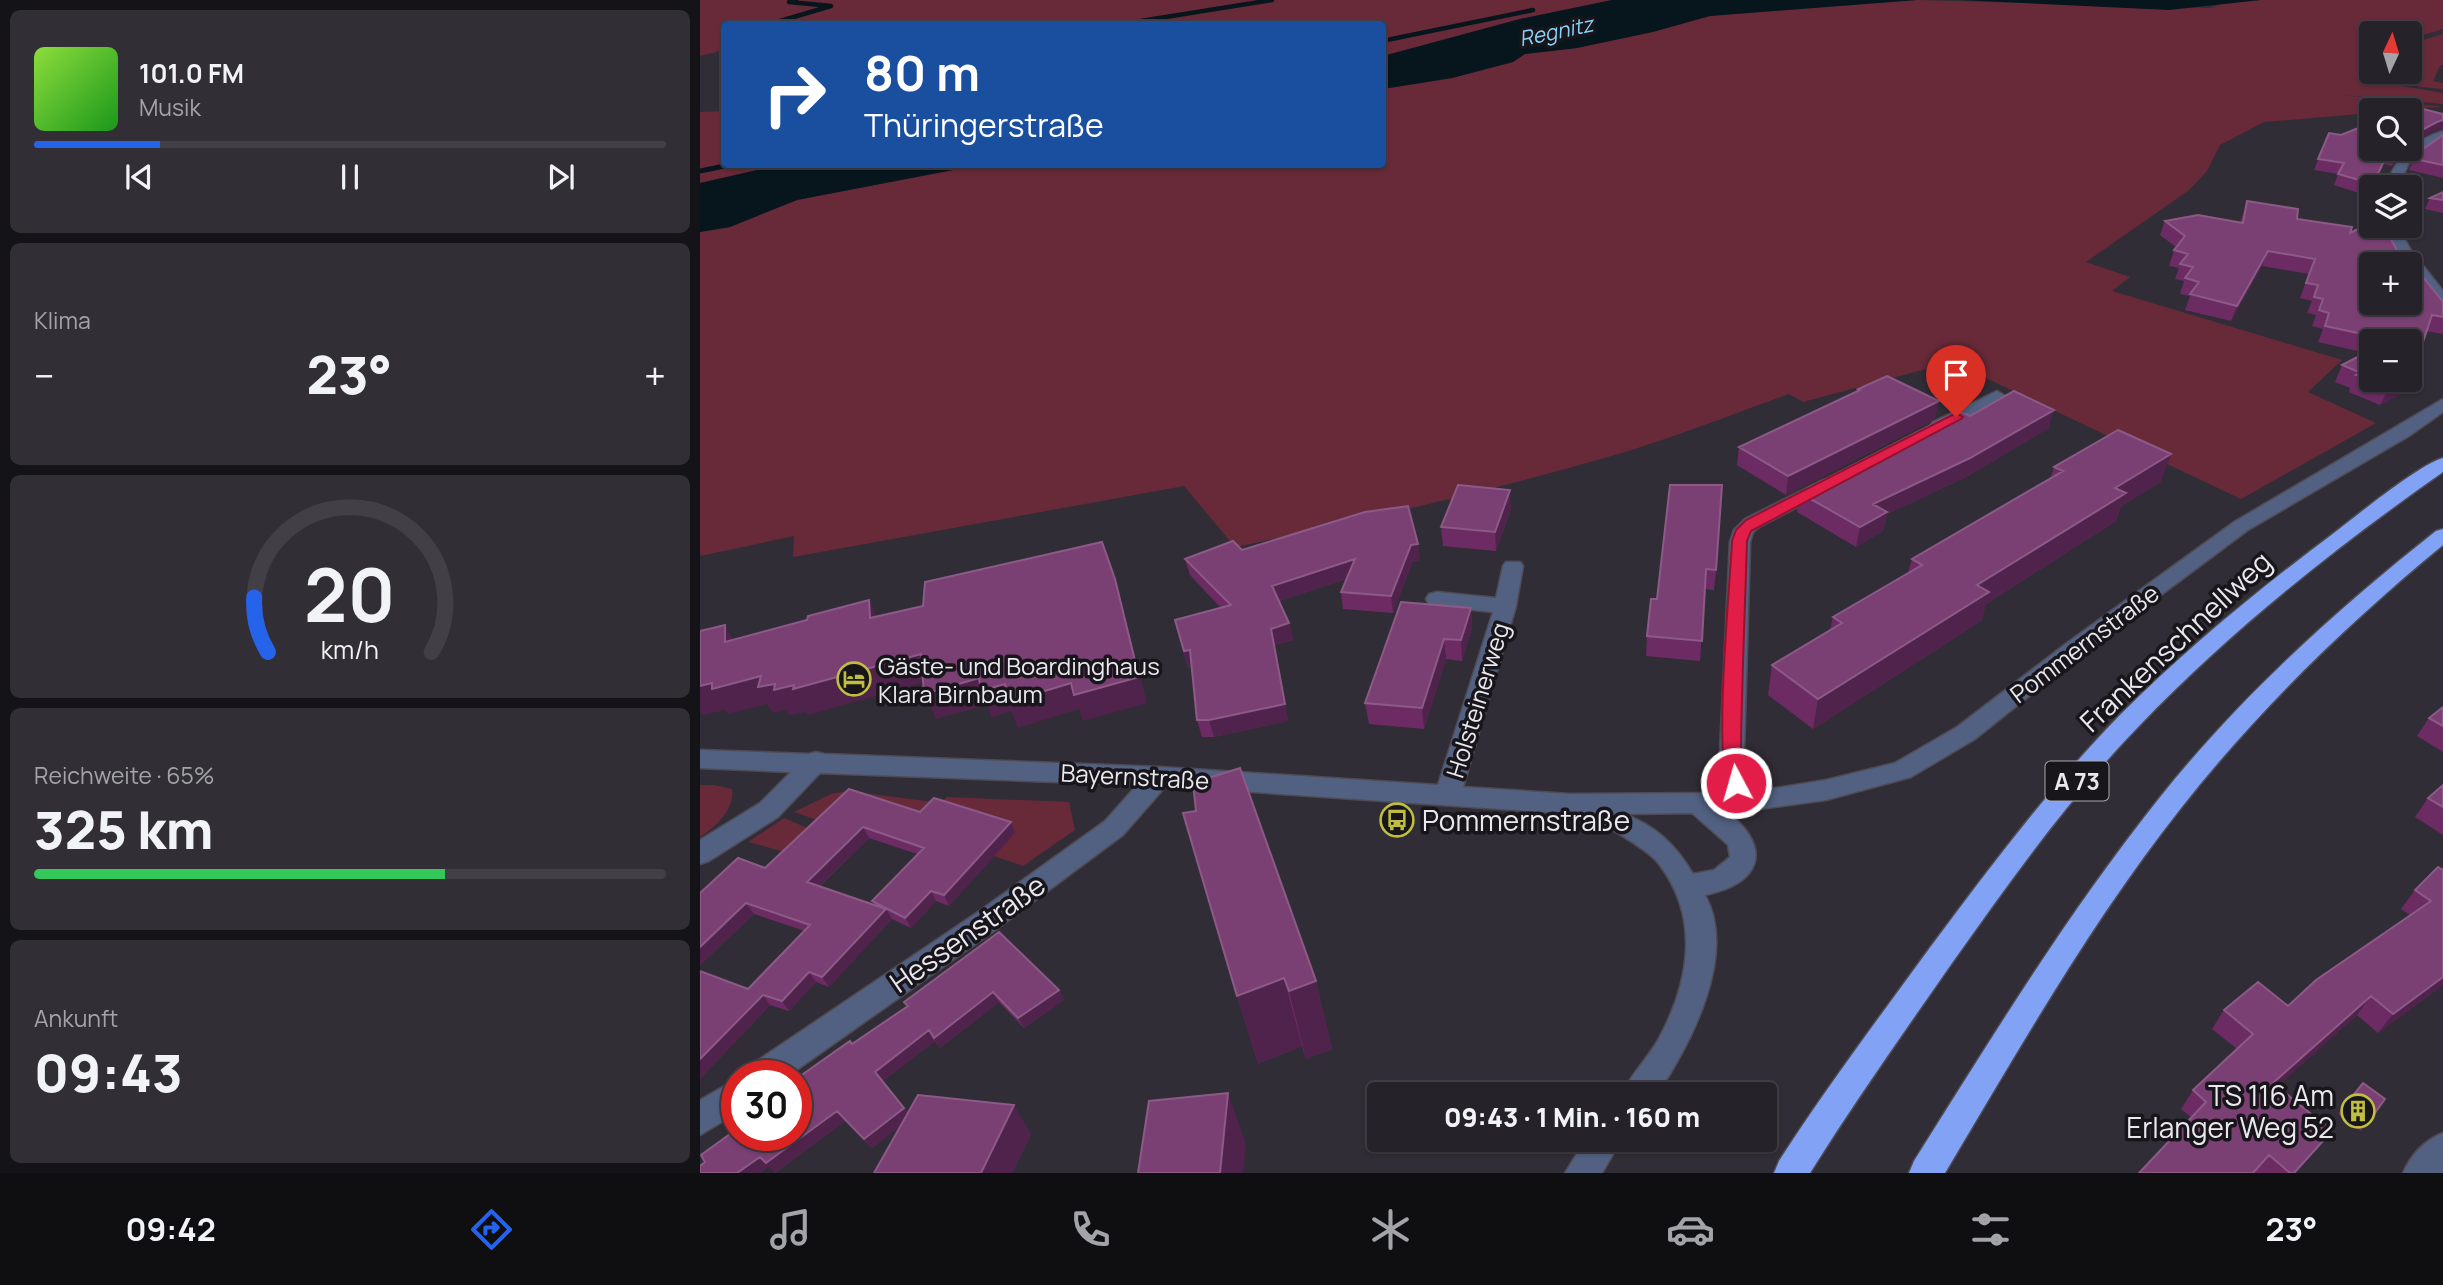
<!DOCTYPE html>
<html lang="de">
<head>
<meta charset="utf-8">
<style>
	body { margin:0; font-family:Manrope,sans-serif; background:#312f35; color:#f1f3f6; height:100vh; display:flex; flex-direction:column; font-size:26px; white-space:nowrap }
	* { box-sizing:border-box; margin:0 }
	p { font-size:23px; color:#a3a4a8 }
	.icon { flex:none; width:38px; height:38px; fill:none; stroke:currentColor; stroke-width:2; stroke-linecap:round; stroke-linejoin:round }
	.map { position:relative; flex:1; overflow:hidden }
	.side { display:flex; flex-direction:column; gap:10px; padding:10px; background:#141317; width:700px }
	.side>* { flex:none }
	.guide { position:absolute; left:21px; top:21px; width:665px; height:147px; border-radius:7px; box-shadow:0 2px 5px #0004,0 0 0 2px #423f46; background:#1a4fa0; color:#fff; overflow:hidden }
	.needle { width:46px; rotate:4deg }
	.controls { position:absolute; left:1659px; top:21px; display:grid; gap:14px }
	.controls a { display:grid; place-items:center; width:63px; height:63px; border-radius:7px; background:#252229; box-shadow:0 2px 5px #0004,0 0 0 2px #423f46; font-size:35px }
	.speed { position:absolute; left:21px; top:1060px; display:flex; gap:14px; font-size:35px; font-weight:700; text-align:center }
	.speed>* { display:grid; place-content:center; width:91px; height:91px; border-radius:50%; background:#252229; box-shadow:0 2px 5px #0004,0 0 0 2px #423f46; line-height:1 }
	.speed .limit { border:10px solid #d22; background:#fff; color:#111 }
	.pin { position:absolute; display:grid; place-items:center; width:60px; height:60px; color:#fff; margin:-72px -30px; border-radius:50% 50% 50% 0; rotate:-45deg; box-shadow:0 0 7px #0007 }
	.pin .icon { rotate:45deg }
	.me { position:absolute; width:77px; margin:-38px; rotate:354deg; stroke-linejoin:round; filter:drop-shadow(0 0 5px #0008) }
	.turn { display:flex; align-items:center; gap:24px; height:147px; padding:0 28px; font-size:32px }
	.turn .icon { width:91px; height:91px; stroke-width:2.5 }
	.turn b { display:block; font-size:49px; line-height:60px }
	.big { font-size:52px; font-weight:800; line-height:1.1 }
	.side .tile { flex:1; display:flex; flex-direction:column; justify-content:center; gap:10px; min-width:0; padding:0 24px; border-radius:10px; background:#312f35 }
	.side .dial { align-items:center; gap:0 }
	.dial svg { height:182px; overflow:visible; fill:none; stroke:#423f46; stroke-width:7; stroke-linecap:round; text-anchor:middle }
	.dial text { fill:#f1f3f6; stroke:none }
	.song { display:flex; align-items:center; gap:21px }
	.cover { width:84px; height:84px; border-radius:10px; background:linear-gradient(135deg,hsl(90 70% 55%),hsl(120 70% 35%)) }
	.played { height:7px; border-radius:4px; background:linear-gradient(90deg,#2563eb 20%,#423f46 20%) }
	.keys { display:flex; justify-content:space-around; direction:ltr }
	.heat { display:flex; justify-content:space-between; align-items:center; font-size:38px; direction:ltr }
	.charge { height:10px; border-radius:5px; background:linear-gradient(90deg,#34c759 65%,#423f46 0) }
	.trip { position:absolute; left:667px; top:1082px; width:410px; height:70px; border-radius:7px; background:#252229; box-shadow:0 2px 5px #0004,0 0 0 2px #423f46; font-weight:800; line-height:70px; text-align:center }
	.tabs { display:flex; height:112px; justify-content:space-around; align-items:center; background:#0f0e10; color:#a3a4a8 }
	.tabs .icon { width:49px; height:49px }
	.tabs .current { color:#2563eb }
	.tabs b { font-size:32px; color:#f1f3f6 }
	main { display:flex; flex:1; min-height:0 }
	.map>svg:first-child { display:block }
	.green { fill:#682a39 }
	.water { fill:#07151d }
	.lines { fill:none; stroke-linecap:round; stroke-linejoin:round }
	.stream-far1 { stroke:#07151d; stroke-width:4.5 }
	.stream { stroke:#07151d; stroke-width:5 }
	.street-casing { stroke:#4f4b54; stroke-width:3 }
	.highway-casing { stroke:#4f4b54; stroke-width:3 }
	.street { fill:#526182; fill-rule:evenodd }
	.highway { fill:#81a2f5; fill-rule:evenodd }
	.wall { fill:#6d2b64; fill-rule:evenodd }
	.shaded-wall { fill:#50234c }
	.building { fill:#7b4073; stroke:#8c5a87; stroke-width:2 }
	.route { fill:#e11d48; stroke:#92132f; stroke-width:2 }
	.labels { text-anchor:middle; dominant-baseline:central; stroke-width:7; stroke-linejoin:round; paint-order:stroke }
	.far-water-label { font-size:21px; font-style:italic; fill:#87d3fb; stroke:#18161b }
	.shield { fill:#18161b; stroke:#aba9af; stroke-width:2 }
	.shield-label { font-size:23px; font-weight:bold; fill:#eae8ef }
	.street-label { font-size:24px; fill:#eae8ef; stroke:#18161b }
	.poi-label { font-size:24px; fill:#eae8ef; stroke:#18161b; text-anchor:start }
	.near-street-label { font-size:28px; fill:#eae8ef; stroke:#18161b }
	.near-poi-label { font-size:28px; fill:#eae8ef; stroke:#18161b; text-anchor:start }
</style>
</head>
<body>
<main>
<section class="side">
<div class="tile">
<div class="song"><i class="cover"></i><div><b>101.0 FM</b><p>Musik</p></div></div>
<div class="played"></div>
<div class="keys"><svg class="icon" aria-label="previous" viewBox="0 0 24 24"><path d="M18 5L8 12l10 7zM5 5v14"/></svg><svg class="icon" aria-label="pause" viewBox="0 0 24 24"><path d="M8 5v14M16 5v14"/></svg><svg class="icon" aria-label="next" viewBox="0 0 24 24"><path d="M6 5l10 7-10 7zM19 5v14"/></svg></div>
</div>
<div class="tile"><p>Klima</p>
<div class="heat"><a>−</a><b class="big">23°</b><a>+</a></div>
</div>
<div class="tile dial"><svg viewBox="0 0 100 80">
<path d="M14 69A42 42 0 1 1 86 69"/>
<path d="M14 69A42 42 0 0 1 8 45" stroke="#2563eb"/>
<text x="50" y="56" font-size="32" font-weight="700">20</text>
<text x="50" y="72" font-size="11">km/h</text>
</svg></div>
<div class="tile"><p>Reichweite · 65%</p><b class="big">325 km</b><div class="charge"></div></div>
<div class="tile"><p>Ankunft</p><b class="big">09:43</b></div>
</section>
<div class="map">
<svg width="1743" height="1173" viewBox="0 0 1743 1173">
	<rect width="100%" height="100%" fill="#312d37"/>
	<path class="green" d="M0 0H912L820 19 683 56 682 24H24V50L0 56Z
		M1217 0 1510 8 1530 1 1561 0H1743V29L1710 39V33H1671L1670 73 1696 85 1743 93V104L1642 95 1743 107 1671 110V113L1564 122 1520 145 1507 171 1489 190 1386 262 1430 277 1412 291 1642 360 1608 392 1676 423 1541 499 1252 362 1103 402 1089 394C1032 414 976 437 918 454 792 491 663 520 535 547L484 486 93 557 94 536 0 556V232L30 227 97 200 279 165 682 164 683 89 752 78 813 62 825 54 877 48 1010 16Z
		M1743 34V65L1740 66 1733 81 1743 83V89C1726 87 1694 87 1684 72H1710V44Z
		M24 111V164L79 165 0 183V112Z
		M0 785H15L32 789C35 809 16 827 0 837Z
		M147 791 242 803 246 797 369 802 375 830 323 866 294 856 315 832 226 822 129 824 94 812 131 794Z
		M84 818 119 833 96 855 48 842Z"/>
	<path class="water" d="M912 0H1217L1010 16 953 32 877 48 825 54 813 62 752 78 683 89V56L820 19Z
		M1260 0H1561L1469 10Z
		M79 165V164L279 165 97 200 30 227 0 232V183Z"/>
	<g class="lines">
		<path class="stream-far1" d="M70 24 131 6 89 2 96 0
			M422 24 572 0
			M682 41 833 10"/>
		<path class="stream" d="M0 171 34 164"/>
		<defs>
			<path id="street" d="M1743 131V139L1709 163 1698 187H1686C1693 160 1716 139 1743 131Z
				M1686 226H1698L1710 249 1743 291V305L1738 304 1697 250Z
				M1297 391 1305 396 1303 400 1245 430H1233L1230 426 1233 422Z
				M1743 399V412L1709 436 1548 530 1383 653 1275 739 1211 777 1126 800 1029 813C1074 851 1059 884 1005 895 1038 954 991 1044 957 1094H922C931 1074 947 1059 958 1040 989 984 1001 919 959 864 951 853 933 843 921 835 906 825 887 823 872 814L466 786 423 835 298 928 88 1076H46L51 1065 278 912 405 821 437 785 120 773 78 817 9 861 0 864V840L60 803 91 772 0 768V750L109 754 116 752 124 754 460 767 738 785 793 612 737 606 729 604 726 599 729 594 737 592 796 598 803 566 806 562H820L823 566 816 606 763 787 870 794 1026 793 1020 752 1030 542 1034 530 1045 519 1123 480 1130 482 1132 486 1130 490 1059 527 1053 532 1050 542 1044 752 1051 792 1126 780 1195 763 1257 727 1367 643 1534 522ZM992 813 1028 845 1030 857 1014 870 993 874C976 845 956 826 924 814Z
				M37 1079V1113L0 1135V1100Z
				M1743 1133V1173H1703C1711 1155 1725 1140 1743 1133Z
				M886 1139H922L902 1173H865Z"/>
			<path id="highway" d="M1743 458V472C1635 548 1531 630 1439 726 1369 798 1310 881 1252 963 1204 1032 1155 1101 1110 1173H1074L1079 1161C1126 1088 1178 1019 1229 949 1289 868 1350 787 1420 715 1486 649 1559 589 1634 533 1656 516 1720 464 1743 458Z
				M1743 529V545C1647 624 1558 710 1481 808 1391 922 1319 1049 1245 1173H1209L1214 1161C1292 1037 1369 911 1461 796 1541 696 1636 610 1736 531Z"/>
		</defs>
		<use href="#street" class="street-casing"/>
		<use href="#highway" class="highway-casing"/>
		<use href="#street" class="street"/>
		<use href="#highway" class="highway"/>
	</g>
	<path class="wall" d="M1629 133 1708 149 1692 166 1683 164 1668 196 1634 185 1638 174 1614 170Z
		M1743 135V178L1709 170 1716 154Z
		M1743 192V213L1725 209 1730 198Z
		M1547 201 1597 219 1650 232 1671 264 1743 302V334L1726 331 1710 379V341H1671V380L1704 392 1680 405 1649 392 1650 388 1635 382 1642 365 1666 353 1618 342 1623 329 1612 326 1616 315 1607 313 1612 301 1600 298 1609 274 1562 266 1531 321 1485 310 1490 296 1480 294 1484 281 1475 279 1479 268 1469 266 1474 250 1476 247 1460 235 1465 221 1540 223Z
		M1158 389 1235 419 1086 495 1037 465 1039 447 1157 392Z
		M1270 416 1349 428 1266 477 1187 514 1183 531 1156 547 1097 512 1100 493 1108 492V488Z
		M1354 467 1461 482 1421 506 1416 521 1286 604 1281 621 1113 729 1068 695 1072 665 1130 630 1133 617 1208 573 1212 559 1350 479Z
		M970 485 1016 570 1014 590 1005 589 1000 661 946 656 947 636 957 599Z
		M811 509 796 551 743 546 741 527Z
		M542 550 720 560 713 561 693 613 643 609 641 592 646 579 579 601 589 623 593 640 574 645 588 721 514 737H502L497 720 491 668H488L475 620 521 608 490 575 485 559Z
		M771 608 772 628 762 661 746 659 724 729 669 724 665 703Z
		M1743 707V752L1717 736 1729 718Z
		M1743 785V835L1715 817 1728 798Z
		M149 789 220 812 311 822 315 833 249 906 236 901 211 928 192 919 129 987 116 982 89 1011 70 1005 0 1079V971L48 989 105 931 54 914 0 965V893L65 868ZM169 838 217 854 172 901 174 904 120 886Z
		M496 811 616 981 632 1049 606 1059 602 1046 558 1064 537 996Z
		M1743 870V985L1678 1033 1657 1015 1577 1086 1632 1131 1596 1173H1439L1491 1117 1481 1109 1493 1090 1537 1049 1512 1029 1524 1010 1588 1006 1710 915 1701 909 1715 890Z
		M299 932 359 990 364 1000 324 1028 299 1002 240 1048 235 1041 183 1081 208 1113 331 1134 312 1173H174L200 1126 172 1148 145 1121 75 1173 69 1166 60 1173H0L152 1044 207 1006 204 1002Z
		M1663 1083 1685 1099 1661 1131 1638 1114Z"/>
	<path class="shaded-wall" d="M1743 120V129L1732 132 1713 143 1710 147V141L1718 132 1737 122Z
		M1703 149H1708L1692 166 1697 155Z
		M1568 251 1562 266 1531 321 1537 306Z
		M1703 380H1709L1704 392 1680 405 1689 388Z
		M1239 401 1235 419 1086 495 1088 476Z
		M1354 410 1349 428 1266 477 1187 514 1183 531 1156 547 1160 527 1173 504Z
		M1471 454 1461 482 1421 506 1416 521 1286 604 1281 621 1113 729 1118 699 1415 488Z
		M810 490 811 509 796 551 795 532Z
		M718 544 720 560 713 561 693 613 691 596 711 545Z
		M655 559 658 575 575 602 572 586Z
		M415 579 422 604 447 703 383 721 379 709 318 728 311 711 292 717 287 705 236 719 224 694Z
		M169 600 181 625 170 618Z
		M771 608 772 628 762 661 761 640Z
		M589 623 593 640 574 645 588 721 514 737 509 720 571 629Z
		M25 625 39 650 25 642Z
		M744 639 746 659 724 729 722 708Z
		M490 650 494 667 488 668 484 651Z
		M221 654 232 680 108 715 106 712 89 715 86 710 73 713 67 704 28 714 25 710 3 715 0 711V686L12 683 61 676 75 684Z
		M311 822 315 833 249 906 244 895Z
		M163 827 169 838 113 892 107 882Z
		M231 891 236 901 211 928 205 918Z
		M46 903 54 914 0 965V947Z
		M186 909 192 919 129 987 122 977Z
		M109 972 116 982 89 1011 82 1001Z
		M1743 977V985L1678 1033 1693 1014Z
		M584 978 602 1046 558 1064 537 996Z
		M616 981 632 1049 606 1059 589 991Z
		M359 990 364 1000 324 1028 318 1018Z
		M293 992 299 1002 240 1048 234 1038Z
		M63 995 70 1005 0 1079V1059Z
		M1671 996 1657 1015 1560 1102 1573 1083Z
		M229 1030 235 1041 182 1082 175 1072Z
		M528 1093 546 1144 543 1173H520Z
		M314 1105 331 1134 312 1173H281Z
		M204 1108 211 1118 172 1148 164 1139Z
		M137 1111 145 1121 75 1173 66 1163Z
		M1632 1131 1596 1173H1594Z
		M60 1157 69 1166 60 1173H37Z"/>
	<path class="building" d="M1711 106 1743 114V120L1737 122 1718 132 1710 141V110H1701Z
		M1671 123V149H1703L1697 155 1688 153 1673 184 1638 174 1644 163 1618 159 1629 133 1641 135Z
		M1743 135V165L1714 159 1716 154Z
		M1743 192V200L1730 198Z
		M1547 201 1598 209 1597 219 1652 227 1650 233 1660 228 1671 229 1691 239 1704 264H1671V303H1710V271L1719 272 1743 302V317L1732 315 1712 375 1710 376V341H1688L1690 340 1625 326 1629 313 1619 310 1623 299 1614 297 1618 285 1606 283 1615 259 1568 251 1537 306 1490 294 1499 282 1485 278 1493 267 1480 264 1488 254 1474 250 1485 236 1465 221 1498 215 1543 223Z
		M1671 350V380H1703L1689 388 1656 375 1661 373 1642 365Z
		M1187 376 1239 401 1088 476 1039 447 1160 390 1158 389Z
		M1314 391 1354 410 1270 458 1173 504 1187 512 1160 527 1100 493 1113 491 1108 488 1258 411 1270 416Z
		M1418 430 1471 454 1415 488 1426 493 1277 585 1289 592 1118 699 1072 665 1142 623 1133 617 1222 565 1212 559 1363 471 1354 467Z
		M758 485 810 490 795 532 741 527Z
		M970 485H1022L1016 570 1006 569 1002 641 947 636 951 599H957Z
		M708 506 718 544 711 545 691 596 641 592 655 559 572 586 589 623 571 629 585 704 509 720H497L490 650 484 651 475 620 531 605 485 559 533 541 542 550 665 512Z
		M402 542 415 579 439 677 374 695 371 683 308 702 305 684 281 691 279 678 224 694 221 654 93 689 94 685 74 690 75 684 58 687 61 676 12 689V683L0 686V631L25 625V642L107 620 108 616 169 600 170 618 223 606 225 582Z
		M701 602 771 608 761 640 744 639 722 708 665 703Z
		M1743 707V726L1729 718Z
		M540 768 616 981 589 991 584 978 537 996 483 813 496 811 493 783Z
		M1743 785V807L1728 798Z
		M149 789 220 812 234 798 311 822 244 895 231 891 205 918 172 901 224 848 163 827 107 882 186 909 122 977 109 972 82 1001 63 995 0 1059V971L48 989 110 925 46 903 0 947V893L38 858 65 868Z
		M1738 867 1743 870V977L1693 1014 1671 996 1573 1083 1632 1131 1594 1173H1590L1569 1155 1553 1173H1439L1506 1102 1493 1090 1553 1034 1524 1010 1558 982 1588 1006 1616 980 1731 901 1715 890Z
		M299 932 359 990 318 1018 293 992 234 1038 229 1030 175 1072 204 1108 164 1139 137 1111 66 1163 60 1157 37 1173H0V1166L5 1162 1 1155 37 1129V1136H96V1079L150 1041 152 1044 208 1006 204 1002Z
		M1663 1083 1685 1099 1669 1121 1646 1104Z
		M528 1093 520 1173H438L449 1101Z
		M218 1095 314 1105 281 1173H174Z"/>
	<path class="route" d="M1256 413 1263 417 1261 419 1051 531 1047 541C1045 609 1042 678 1041 746 1041 758 1049 776 1043 788L1036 790 1029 788C1013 758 1030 585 1032 541L1036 530 1046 520Z"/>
	<defs>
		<symbol id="hotel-ring" viewBox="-11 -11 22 22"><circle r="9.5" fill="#18161b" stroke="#c0be40" stroke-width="1.5"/><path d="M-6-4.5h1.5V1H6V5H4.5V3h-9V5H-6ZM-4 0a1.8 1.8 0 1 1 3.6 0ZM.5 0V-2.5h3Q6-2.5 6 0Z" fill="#c0be40"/></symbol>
		<symbol id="bus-ring" viewBox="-11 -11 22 22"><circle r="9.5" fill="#18161b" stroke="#c0be40" stroke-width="1.5"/><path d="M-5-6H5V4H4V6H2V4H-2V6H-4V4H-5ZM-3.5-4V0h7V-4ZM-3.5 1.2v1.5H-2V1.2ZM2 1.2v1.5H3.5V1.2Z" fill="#c0be40"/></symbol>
		<symbol id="building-ring" viewBox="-11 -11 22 22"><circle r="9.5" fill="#18161b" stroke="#c0be40" stroke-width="1.5"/><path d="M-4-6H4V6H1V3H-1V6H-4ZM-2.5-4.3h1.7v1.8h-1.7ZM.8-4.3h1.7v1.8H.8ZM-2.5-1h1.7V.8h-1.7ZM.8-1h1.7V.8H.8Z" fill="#c0be40"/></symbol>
	</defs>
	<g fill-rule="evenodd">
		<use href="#hotel-ring" x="135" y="660" width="38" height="38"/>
		<use href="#bus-ring" x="678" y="801" width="38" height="38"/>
		<use href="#building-ring" x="1639" y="1092" width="38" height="38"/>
	</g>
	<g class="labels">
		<g class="far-water-label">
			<text transform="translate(856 31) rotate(-12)">Regnitz</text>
		</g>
		<rect class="shield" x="1345.5" y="761.5" width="63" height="39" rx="5"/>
		<g class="shield-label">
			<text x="1377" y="781">A 73</text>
		</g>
		<g class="street-label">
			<text transform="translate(1384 643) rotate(-37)">Pommernstraße</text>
			<text transform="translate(777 700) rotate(-73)">Holsteinerweg</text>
			<text transform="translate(435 776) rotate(3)">Bayernstraße</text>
		</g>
		<g class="poi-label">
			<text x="178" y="665">Gäste- und Boardinghaus<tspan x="178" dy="28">Klara Birnbaum</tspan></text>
		</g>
		<g class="near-street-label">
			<text transform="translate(1475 641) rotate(-43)">Frankenschnellweg</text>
			<text transform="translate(267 933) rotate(-35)">Hessenstraße</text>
		</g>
		<g class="near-poi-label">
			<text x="722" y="820">Pommernstraße</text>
			<text x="1634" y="1095" text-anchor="end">TS 116 Am<tspan x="1634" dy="32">Erlanger Weg 52</tspan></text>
		</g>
	</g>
</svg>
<div class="controls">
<a><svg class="needle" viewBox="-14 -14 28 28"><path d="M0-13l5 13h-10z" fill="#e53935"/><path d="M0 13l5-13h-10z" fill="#a3a4a8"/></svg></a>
<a><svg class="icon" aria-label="search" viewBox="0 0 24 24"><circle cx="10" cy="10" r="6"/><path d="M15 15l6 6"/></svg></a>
<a><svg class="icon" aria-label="layers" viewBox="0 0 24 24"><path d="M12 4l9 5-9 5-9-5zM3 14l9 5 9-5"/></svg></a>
<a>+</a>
<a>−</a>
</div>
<div class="speed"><div class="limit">30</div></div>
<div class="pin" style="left:1256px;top:417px;background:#d93025"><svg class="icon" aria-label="arrive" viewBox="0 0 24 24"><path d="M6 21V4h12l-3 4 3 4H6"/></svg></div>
<svg class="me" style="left:1036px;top:783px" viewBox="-20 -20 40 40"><circle r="17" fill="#e11d48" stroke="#fff" stroke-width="3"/><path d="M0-11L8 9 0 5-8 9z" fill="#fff"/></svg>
<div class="trip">09:43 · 1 Min. · 160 m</div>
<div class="guide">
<div class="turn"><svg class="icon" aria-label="right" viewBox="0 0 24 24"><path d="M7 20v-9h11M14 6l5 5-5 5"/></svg><div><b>80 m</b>Thüringerstraße</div></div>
</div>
</div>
</main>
<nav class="tabs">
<b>09:42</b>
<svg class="icon current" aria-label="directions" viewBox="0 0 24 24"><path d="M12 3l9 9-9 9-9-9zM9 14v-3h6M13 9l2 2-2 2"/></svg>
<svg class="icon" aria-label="music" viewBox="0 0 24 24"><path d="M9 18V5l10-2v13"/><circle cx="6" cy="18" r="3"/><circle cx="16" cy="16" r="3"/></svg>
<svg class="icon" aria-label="phone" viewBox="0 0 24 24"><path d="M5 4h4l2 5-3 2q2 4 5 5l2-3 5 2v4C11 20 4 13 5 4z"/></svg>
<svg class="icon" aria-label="climate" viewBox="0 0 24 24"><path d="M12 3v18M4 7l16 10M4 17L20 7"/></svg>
<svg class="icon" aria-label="car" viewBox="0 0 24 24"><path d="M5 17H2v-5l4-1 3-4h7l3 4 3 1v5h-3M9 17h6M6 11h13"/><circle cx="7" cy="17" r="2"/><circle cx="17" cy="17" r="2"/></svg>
<svg class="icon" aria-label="filters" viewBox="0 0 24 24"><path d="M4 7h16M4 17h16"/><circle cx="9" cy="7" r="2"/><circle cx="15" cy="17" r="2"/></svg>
<b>23°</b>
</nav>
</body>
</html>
